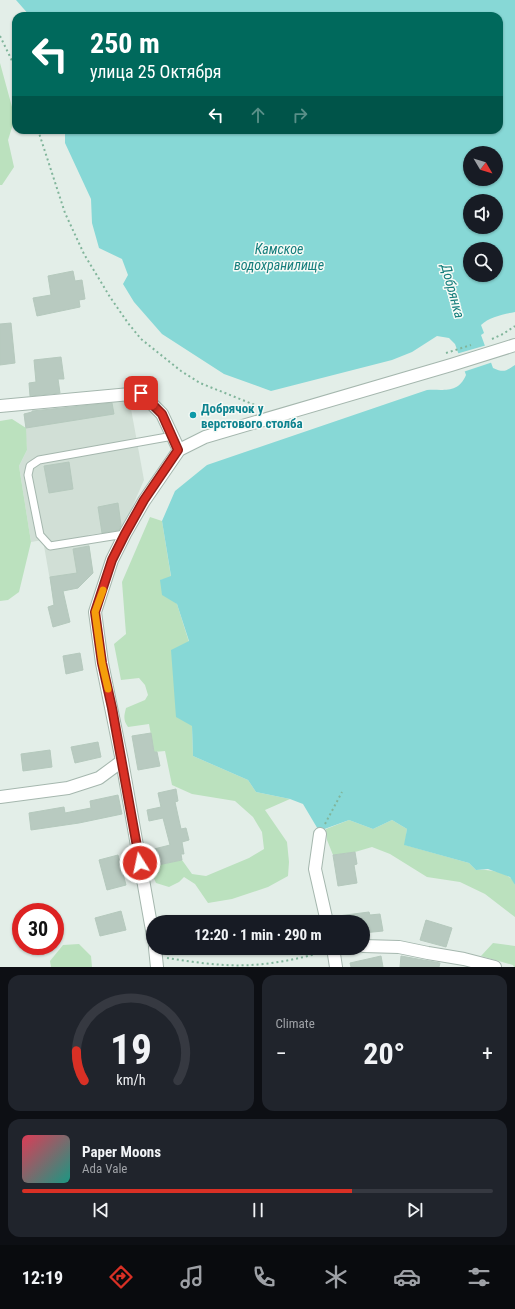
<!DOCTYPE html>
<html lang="en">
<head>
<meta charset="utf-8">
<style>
	body { margin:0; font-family:"Roboto Condensed",sans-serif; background:#20242c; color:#f1f3f6; height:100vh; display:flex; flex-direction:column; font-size:15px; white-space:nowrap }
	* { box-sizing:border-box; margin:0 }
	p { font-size:13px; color:#9ea1a6 }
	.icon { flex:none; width:22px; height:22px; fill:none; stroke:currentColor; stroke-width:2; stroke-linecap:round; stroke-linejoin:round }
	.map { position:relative; height:967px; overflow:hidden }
	.panel { display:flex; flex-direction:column; gap:8px; padding:8px; background:#0d0f14; flex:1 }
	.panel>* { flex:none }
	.guide { position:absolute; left:12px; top:12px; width:491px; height:122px; border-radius:12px; box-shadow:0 1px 3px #0004; background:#00695c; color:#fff; overflow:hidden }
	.needle { width:26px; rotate:128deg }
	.controls { position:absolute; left:463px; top:146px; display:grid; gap:8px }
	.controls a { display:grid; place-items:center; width:40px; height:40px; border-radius:50%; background:#171b24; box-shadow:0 1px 3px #0004; font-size:20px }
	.speed { position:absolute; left:12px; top:903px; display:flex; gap:8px; font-size:20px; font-weight:700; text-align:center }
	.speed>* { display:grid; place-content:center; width:52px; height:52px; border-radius:50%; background:#171b24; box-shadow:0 1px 3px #0004; line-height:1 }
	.speed .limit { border:6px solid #d22; background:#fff; color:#111 }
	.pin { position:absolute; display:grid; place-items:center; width:34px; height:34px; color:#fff; margin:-17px; border-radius:8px; box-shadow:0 2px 6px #0006 }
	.me { position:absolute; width:44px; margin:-22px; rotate:350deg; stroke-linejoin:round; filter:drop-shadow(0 0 3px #0008) }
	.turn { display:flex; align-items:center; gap:14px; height:84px; padding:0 12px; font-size:18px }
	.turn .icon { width:52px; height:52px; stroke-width:2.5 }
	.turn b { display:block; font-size:28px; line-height:34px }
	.lanes { display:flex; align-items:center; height:38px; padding:0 12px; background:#0003; justify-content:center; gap:20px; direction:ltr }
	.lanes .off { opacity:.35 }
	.big { font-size:30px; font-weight:700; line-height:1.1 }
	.panel .tile { flex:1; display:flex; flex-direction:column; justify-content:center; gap:6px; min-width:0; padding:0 14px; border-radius:12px; background:#20242c }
	.panel .dial { align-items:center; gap:0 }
	.dial svg { height:104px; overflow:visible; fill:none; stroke:#363941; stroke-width:7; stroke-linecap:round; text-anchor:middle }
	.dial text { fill:#f1f3f6; stroke:none }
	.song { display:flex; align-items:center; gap:12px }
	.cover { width:48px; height:48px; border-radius:6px; background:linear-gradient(135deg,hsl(350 70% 55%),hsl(170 70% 35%)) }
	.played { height:4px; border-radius:2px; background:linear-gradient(90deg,#d93025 70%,#363941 70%) }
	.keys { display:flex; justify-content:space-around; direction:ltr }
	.heat { display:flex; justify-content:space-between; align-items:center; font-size:22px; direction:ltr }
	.panel .tiles { flex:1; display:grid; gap:8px; grid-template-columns:1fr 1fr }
	.tile:last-child { grid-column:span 2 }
	.trip { position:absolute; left:146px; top:915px; width:224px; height:40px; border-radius:20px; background:#171b24; box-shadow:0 1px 3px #0004; font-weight:700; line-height:40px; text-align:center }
	.dock { display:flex; height:64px; justify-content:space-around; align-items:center; background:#090b0e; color:#9ea1a6 }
	.dock .icon { width:28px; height:28px }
	.dock .on { color:#d93025 }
	.dock b { font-size:18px; color:#f1f3f6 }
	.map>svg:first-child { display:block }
	.built { fill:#d1dfd6 }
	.green { fill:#bbe1be }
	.water { fill:#87d8d6; fill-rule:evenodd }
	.pier { fill:#e3eee8 }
	.building { fill:#b8cac0; stroke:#b5c9bd }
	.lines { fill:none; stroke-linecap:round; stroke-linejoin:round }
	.service-casing { stroke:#a5b7ae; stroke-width:9 }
	.minor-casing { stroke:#a5b7ae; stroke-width:14 }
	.tertiary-casing { stroke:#a5b7ae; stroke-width:14 }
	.path { stroke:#81b59b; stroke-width:2; stroke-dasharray:2 3; stroke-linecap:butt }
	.service { stroke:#fff; stroke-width:7 }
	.minor { stroke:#fff; stroke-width:12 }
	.tertiary { stroke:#fff; stroke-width:12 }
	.route-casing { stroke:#8d1f18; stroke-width:10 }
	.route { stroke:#d93025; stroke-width:7 }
	.slow { stroke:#f59e0b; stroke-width:7 }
	.culture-dot { fill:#0f9aa8; stroke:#f5faf6; stroke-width:1.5 }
	.labels { text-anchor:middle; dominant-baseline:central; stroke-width:3; stroke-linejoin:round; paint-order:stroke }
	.culture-label { font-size:13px; font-weight:bold; fill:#0d838f; stroke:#f5faf6; text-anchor:start }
	.water-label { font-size:14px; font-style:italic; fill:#157e7c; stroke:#f5faf6 }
</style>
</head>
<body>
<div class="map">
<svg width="515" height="967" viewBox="0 0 515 967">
	<rect width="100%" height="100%" fill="#e3eee8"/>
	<path class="built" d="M129 398 144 480 122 530 88 535 93 573 78 588 52 592 43 540 31 542 19 466 27 450 24 414Z"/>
	<path class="green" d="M0 63 15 118 8 140 14 167 2 185H0Z
		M12 419 26 428 27 450 19 466 31 542 19 592 8 600 0 601V421Z
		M150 517 162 521 171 577 161 580 177 604 189 642 193 756 248 780 256 792 290 799 265 810 287 842 289 862 288 876 268 887 232 899 208 903 195 884 184 877 179 882 169 887 156 883 152 874 158 865 182 860 192 874 206 876 249 858 264 849 262 832 253 817 235 801 192 794 172 785 165 751 154 752 149 724 128 727C123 720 124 716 126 708L145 700 148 695 145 685 139 678 121 680 114 644 126 634 122 582Z
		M349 820 373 829 392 820 407 829 405 845 469 863 476 870C487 869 512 872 515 885 515 893 515 908 515 917L485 894 460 882 427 877 390 854 372 847 355 852 333 855 327 840 326 829Z
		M493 943 515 946V967H514L513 965 481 956Z
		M79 944 91 956 92 967H51L50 961 63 945Z"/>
	<path class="water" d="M16 0H515V312C504 314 489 317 481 325L484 333 481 335 493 368C504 373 506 371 515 365V885L510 877 488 869 476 870 469 863 404 845 407 829 392 820 373 829 349 820 319 831 303 804 290 799 256 792 248 780 193 756 192 726 176 717 171 650 189 641 177 604 162 595 160 580 171 576 162 521 175 491 207 465 427 390C444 389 458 394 466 375L455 344 449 338 437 336 412 352 392 360 271 391 224 374 162 334 134 302 123 284 128 275 122 259 99 248 92 223 91 199 65 143V130H499V16H30ZM470 153H496V179H470ZM470 201H496V227H470ZM470 249H496V275H470Z"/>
	<path class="pier" d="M487 345 493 362 463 372 456 354Z"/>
	<path class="building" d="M73 271 75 281 82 280 85 299 79 300 80 307 37 316 33 298 51 295 48 276Z
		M11 323 15 363 0 365V324Z
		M61 357 64 379H58L60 393 30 396 29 383 36 382 34 360Z
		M112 403 114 414 26 428 24 414 32 412V411Z
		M69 462 73 489 49 493 44 466Z
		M118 503 121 525 119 530 102 533 98 507Z
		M89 546 93 573 78 588 63 591 70 622 53 627 48 607 54 605 50 577 77 573 73 549Z
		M80 653 83 670 66 674 63 656Z
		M151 733 154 752H157L160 766 138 770 132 736Z
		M98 742 101 757 75 763 71 747Z
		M50 750 52 767 23 771 21 754Z
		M176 789 178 801 175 802 181 829 186 828 189 840 182 842 184 854H181L182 860 158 865 154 849 170 845 163 818 149 821 147 810 161 807 158 793Z
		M118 795 122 814 79 823 31 830 29 813 64 807 65 813 91 808 90 801Z
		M355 852 357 864 354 865 357 883 338 886 333 855Z
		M118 855 126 885 107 890 99 860Z
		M121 911 126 930 100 936 95 918Z
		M369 912 370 915 380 914 383 931 363 933V922H338V916Z
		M426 920 452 928 446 947 420 940Z
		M381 956 383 967H351L350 963Z
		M401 956 440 963 439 967H400Z"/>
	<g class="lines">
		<defs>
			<path id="service" d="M125 534 50 546 40 535 28 475 30 466 39 460 173 436"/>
			<path id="minor" d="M0 406 141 393 162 414 179 450
				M122 761 153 936
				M320 834 315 869 327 922
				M363 946 399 947 428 953 464 959 495 967
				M155 948 157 967
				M333 948 336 967"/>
			<path id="tertiary" d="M0 797 68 788 99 778 122 761 102 663 95 612 112 560 125 534 144 501 179 450 205 437 451 365 515 345"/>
		</defs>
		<use href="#service" class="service-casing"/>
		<use href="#minor" class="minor-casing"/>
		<use href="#tertiary" class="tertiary-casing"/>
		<path class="path" d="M0 36 16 69
			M38 130 65 213 84 254 110 297 128 323 141 339 181 371 200 383 260 407 266 406
			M492 339 503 334 515 326
			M446 353 471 345
			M325 824 342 792
			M167 958C186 961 206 964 225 965 258 967 291 961 323 952"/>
		<use href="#service" class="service"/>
		<use href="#minor" class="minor"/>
		<use href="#tertiary" class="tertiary"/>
	</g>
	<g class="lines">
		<defs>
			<path id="route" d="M140 863 112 708 102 663 95 612 112 560 125 534 144 500 178 450 162 414 141 393"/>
		</defs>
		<use href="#route" class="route-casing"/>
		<use href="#route" class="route"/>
		<path class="slow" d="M103 590 95 612 102 663 108 689"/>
	</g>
	<circle class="culture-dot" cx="193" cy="415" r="4"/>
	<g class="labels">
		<g class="culture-label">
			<text x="201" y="408">Добрячок у<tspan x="201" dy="15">верстового столба</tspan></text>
		</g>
		<g class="water-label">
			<text x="279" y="249">Камское<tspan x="279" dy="16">водохранилище</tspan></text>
			<text transform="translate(453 291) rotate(75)">Добрянка</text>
		</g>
	</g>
</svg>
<div class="controls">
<a><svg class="needle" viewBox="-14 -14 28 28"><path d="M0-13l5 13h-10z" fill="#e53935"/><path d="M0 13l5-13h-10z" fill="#9ea1a6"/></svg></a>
<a><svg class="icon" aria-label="sound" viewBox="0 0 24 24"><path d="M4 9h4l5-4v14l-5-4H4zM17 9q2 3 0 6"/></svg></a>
<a><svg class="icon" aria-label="search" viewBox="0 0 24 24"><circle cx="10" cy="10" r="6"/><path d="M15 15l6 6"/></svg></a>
</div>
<div class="speed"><div class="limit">30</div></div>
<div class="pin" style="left:141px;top:393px;background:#d93025"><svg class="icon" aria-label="arrive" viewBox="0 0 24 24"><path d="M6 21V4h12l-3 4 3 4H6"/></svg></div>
<svg class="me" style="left:140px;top:863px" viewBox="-20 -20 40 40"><circle r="17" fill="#d93025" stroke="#fff" stroke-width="3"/><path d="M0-11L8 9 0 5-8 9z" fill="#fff"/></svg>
<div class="trip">12:20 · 1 min · 290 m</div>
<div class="guide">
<div class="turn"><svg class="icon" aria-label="left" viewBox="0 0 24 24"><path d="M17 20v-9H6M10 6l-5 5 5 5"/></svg><div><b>250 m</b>улица 25 Октября</div></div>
<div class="lanes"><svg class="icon" aria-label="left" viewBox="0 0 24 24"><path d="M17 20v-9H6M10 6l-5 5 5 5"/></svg><svg class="icon off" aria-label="ahead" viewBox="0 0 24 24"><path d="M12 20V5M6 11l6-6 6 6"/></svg><svg class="icon off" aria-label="right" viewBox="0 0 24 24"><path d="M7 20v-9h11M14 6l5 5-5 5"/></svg></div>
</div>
</div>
<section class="panel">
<div class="tiles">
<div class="tile dial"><svg viewBox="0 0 100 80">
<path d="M14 69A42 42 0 1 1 86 69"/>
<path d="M14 69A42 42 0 0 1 8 46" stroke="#d93025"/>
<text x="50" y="56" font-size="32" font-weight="700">19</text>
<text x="50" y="72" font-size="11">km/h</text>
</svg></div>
<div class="tile"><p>Climate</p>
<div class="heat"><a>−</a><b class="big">20°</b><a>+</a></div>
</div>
<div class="tile">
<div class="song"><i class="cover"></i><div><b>Paper Moons</b><p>Ada Vale</p></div></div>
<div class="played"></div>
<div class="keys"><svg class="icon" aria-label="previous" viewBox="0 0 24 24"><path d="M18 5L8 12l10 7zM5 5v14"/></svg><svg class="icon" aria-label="pause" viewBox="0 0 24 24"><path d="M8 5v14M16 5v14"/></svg><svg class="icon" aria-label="next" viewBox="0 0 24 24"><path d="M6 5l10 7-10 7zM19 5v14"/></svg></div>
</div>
</div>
</section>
<nav class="dock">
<b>12:19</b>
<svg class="icon on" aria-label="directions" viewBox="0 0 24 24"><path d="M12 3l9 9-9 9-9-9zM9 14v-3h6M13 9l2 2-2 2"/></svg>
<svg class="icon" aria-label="music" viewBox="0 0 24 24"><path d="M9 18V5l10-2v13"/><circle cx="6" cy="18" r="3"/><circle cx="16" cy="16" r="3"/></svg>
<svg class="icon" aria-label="phone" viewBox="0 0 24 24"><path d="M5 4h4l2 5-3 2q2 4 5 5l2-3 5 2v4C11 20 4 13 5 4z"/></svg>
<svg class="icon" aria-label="climate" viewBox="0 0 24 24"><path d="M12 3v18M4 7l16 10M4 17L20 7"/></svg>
<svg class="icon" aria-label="car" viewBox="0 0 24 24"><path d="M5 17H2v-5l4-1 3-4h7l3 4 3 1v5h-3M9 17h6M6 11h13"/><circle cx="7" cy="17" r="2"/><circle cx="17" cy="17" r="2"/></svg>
<svg class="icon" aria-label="filters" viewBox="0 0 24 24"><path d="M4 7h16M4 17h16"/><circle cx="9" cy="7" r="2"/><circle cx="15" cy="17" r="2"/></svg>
</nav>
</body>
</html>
